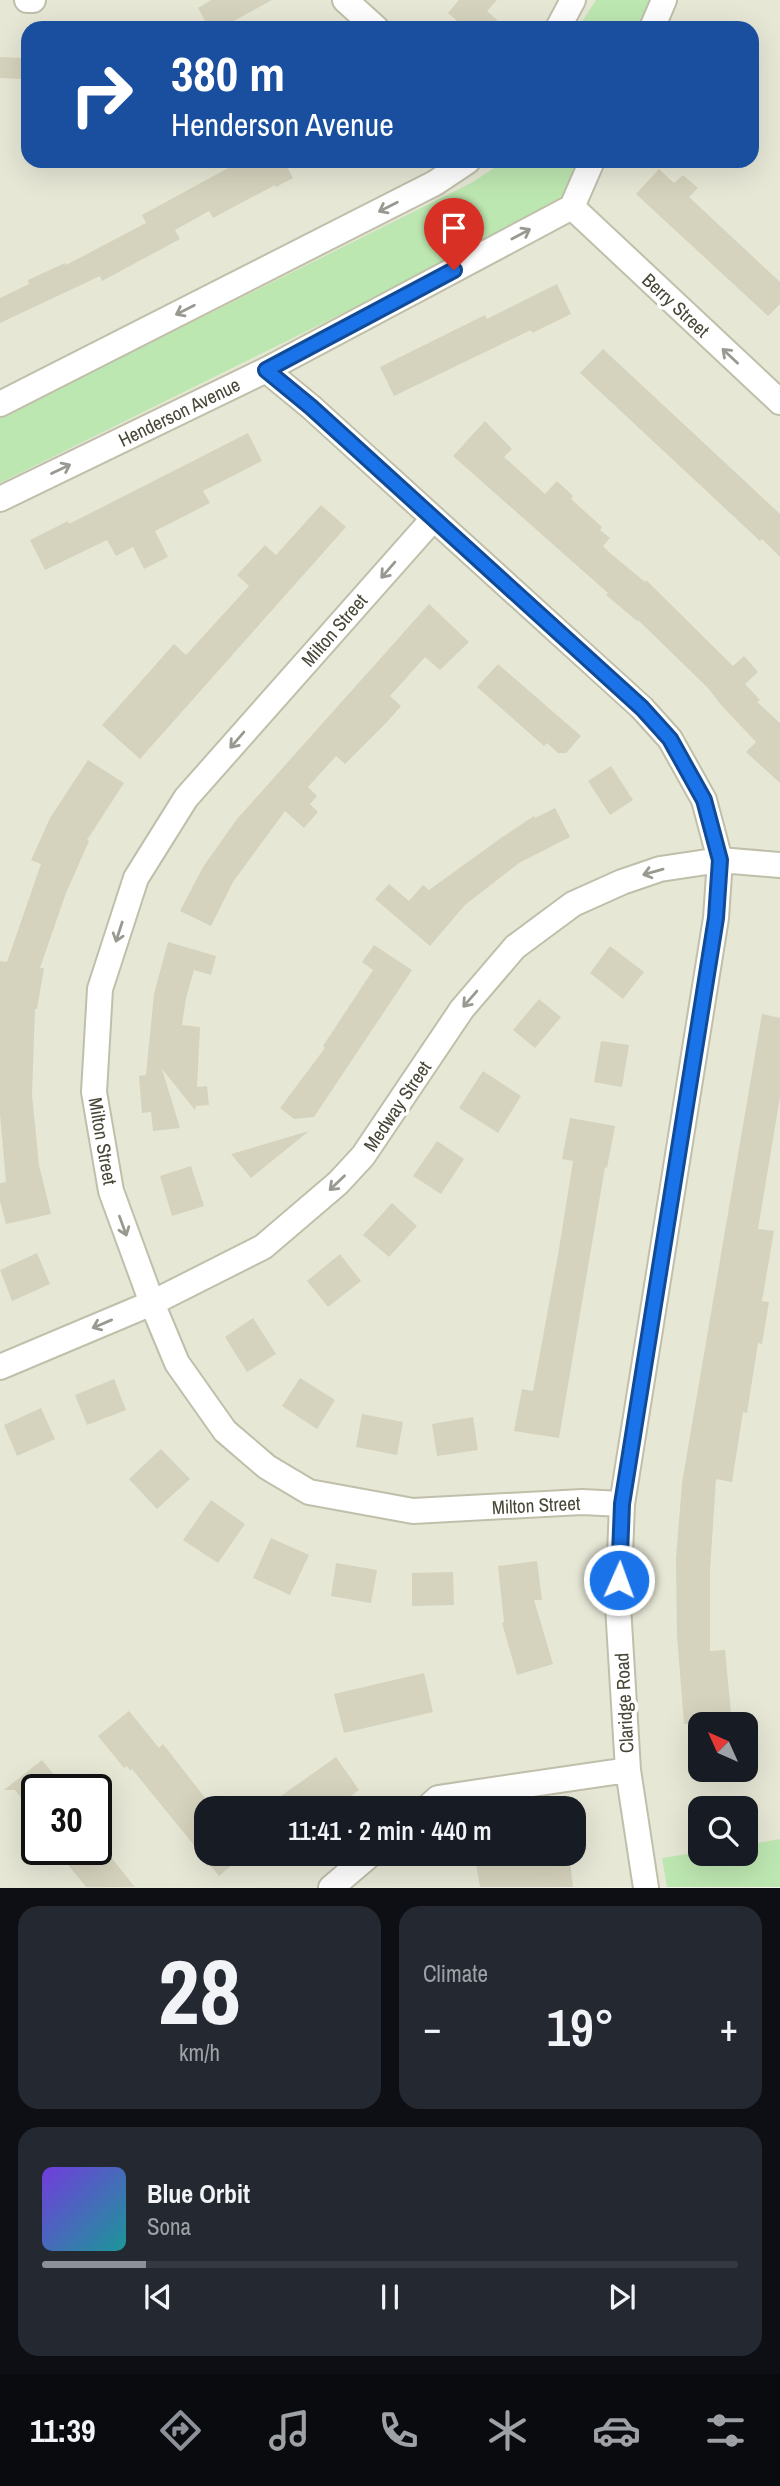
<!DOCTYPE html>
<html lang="en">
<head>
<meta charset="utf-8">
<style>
	body { margin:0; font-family:"Archivo Narrow",sans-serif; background:#242831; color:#f1f3f6; height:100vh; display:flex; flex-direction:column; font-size:26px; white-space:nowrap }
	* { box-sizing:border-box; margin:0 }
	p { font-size:23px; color:#9ea1a6 }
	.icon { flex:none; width:38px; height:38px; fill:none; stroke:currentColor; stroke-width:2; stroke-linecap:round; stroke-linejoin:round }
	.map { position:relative; height:1888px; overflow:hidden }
	.side { display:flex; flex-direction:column; gap:18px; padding:18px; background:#0d0f14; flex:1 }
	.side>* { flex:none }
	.top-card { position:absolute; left:21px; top:21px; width:738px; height:147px; border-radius:21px; box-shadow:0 7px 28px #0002; background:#1a4fa0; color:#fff; overflow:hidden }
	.needle { width:46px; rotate:315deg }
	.controls { position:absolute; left:688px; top:1712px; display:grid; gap:14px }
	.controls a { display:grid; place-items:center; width:70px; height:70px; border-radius:14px; background:#171b24; box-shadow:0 7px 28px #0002; font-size:35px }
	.speed { position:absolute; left:21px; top:1774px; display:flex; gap:14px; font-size:35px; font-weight:700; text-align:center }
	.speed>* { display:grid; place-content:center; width:91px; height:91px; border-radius:50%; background:#171b24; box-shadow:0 7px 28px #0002; line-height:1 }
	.speed .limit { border:4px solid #111; border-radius:10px; background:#fff; color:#111 }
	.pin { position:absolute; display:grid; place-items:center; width:60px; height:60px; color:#fff; margin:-72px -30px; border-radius:50% 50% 50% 0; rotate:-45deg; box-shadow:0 0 7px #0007 }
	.pin .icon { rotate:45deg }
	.me { position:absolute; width:77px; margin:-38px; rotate:2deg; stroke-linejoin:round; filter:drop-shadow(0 0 5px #0008) }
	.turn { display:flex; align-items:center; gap:24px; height:147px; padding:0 35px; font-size:32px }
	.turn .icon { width:91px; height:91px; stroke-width:2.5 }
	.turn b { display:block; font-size:49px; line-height:60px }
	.big { font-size:52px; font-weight:600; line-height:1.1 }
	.side .tile { flex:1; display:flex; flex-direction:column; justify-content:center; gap:10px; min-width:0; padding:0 24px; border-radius:21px; background:#242831 }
	.side .dial { align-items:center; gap:0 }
	.dial b { font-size:91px; line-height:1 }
	.song { display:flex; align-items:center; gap:21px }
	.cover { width:84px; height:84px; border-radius:10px; background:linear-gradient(135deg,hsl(260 70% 55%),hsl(180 70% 35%)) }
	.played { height:7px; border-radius:4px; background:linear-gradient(90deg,#8c9099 15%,#363941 15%) }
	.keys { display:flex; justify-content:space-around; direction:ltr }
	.heat { display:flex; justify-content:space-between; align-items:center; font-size:38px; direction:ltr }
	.side .tiles { flex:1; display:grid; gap:18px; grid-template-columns:1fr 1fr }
	.tile:last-child { grid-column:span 2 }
	.trip { position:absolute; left:194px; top:1796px; width:392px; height:70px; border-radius:21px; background:#171b24; box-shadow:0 7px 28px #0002; font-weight:600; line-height:70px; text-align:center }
	.menu { display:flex; height:112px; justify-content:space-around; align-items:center; background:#090b0e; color:#9ea1a6 }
	.menu .icon { width:49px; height:49px }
	.menu .active { color:#8c9099 }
	.menu b { font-size:32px; color:#f1f3f6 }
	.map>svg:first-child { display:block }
	.residential { fill:#e7e7d6; fill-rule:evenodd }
	.green { fill:#bde7b1 }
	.building { fill:#d5d3bd }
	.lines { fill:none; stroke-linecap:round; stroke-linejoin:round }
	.street-casing { stroke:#bfbfaa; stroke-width:28 }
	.street { stroke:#fff; stroke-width:24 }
	.oneway { stroke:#9a9991 }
	.route-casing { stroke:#114b97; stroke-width:18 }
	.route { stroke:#1a73e8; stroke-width:12 }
	.labels { text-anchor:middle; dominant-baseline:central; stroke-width:7; stroke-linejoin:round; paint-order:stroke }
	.street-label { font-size:19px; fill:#474637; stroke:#fff }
</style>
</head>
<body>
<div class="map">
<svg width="780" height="1888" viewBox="0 0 780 1888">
	<rect width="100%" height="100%" fill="#f3f3e8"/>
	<path class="residential" d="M0 0H780V1842L746 1850V1808H700V1853L679 1887 0 1888ZM28 28H752V161H28ZM700 1724H746V1769H700ZM37 1790H96V1850H37ZM206 1808H574V1853H206Z"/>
	<path class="green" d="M596 0H653L642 28H578Z
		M505 161H583L570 190 559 203 503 234 0 483V418L471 183Z
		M780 1839V1887H667L662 1858 700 1852 746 1853V1845Z"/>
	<path class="building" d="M211 0H272L221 28H209L198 8Z
		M459 0H497L487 11 506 28H465L448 13Z
		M0 57 23 58V79L0 78Z
		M241 161H284L293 178 276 187 275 185 213 218 209 211 175 230 180 239 102 281 100 276 0 323V298L29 284 28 280 65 263 66 265 146 223 142 215Z
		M659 169 674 183 683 175 698 188 689 197 780 282V304L768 316 636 194Z
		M557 284 571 314 532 333 531 330 394 396 380 367 485 315 487 319Z
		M603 349 780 514V557L762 539 760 541 580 373Z
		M485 421 512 449 504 457 545 494 557 481 573 496 571 499 602 527 600 530 610 538 603 546 610 553 645 582 646 580 733 666 744 656 758 672 745 684 760 700 757 702 780 723V783L746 752 756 742 721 705 708 688 638 620 637 621 606 595 608 593 453 456Z
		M248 433 262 461 203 491 210 503 155 531 168 557 144 569 133 547 116 556 107 540 45 570 30 540 68 521 69 524Z
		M321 505 346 527 140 759 102 725 174 644 186 655 218 620 249 586 237 575 265 545 276 555Z
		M429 604 469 642 440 670 425 657 390 696 401 706 387 722 345 764 336 756 308 787 317 796 310 804 318 812 304 828 285 811 233 882 211 926 180 911 203 867 237 819Z
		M498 664 581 736 566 753H558L547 743 544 746 477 687Z
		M88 760 124 783 87 840 89 841 66 893 40 968H44L37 1009H35L32 1095 39 1165 51 1214 6 1224 0 1201V1183L6 1182 0 1114V961L7 962 41 864 31 860 50 818Z
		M611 766 633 800 610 815 588 781Z
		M555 808 570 837 519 863 465 905 430 946 375 899 389 884 409 901 423 885 429 890 501 838 534 816 535 818Z
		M168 942 216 956 211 975 194 970 186 998 182 1025 200 1027 197 1087 207 1086 209 1105 196 1106 195 1110 162 1069 180 1128 153 1131 151 1112 142 1113 139 1076 146 1075 154 994Z
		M374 945 412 970 314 1117 294 1119 280 1108 325 1048 323 1046 373 970 362 962Z
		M610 946 644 972 623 999 590 973Z
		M539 999 561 1017 535 1048 513 1030Z
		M762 1014 780 1018V1097L758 1229 774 1231 762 1301 769 1302 762 1344 758 1343 747 1413 743 1412 732 1482 716 1479 710 1570V1651L725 1650 732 1724H684L677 1635 676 1559 682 1483Z
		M601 1041 629 1045 622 1087 594 1082Z
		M483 1071 521 1096 498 1133 459 1108Z
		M570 1118 615 1126 607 1168 605 1167 559 1438 514 1431 522 1389 533 1391 558 1255 573 1161 562 1159Z
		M309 1131 251 1178 231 1154Z
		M437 1141 464 1159 441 1194 413 1176Z
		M191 1166 204 1206 172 1216 160 1176Z
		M392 1203 417 1226 389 1257 363 1235Z
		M37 1253 50 1284 12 1301 0 1270Z
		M340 1254 361 1281 328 1307 307 1281Z
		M253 1318 276 1354 247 1372 225 1337Z
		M300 1378 335 1400 317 1429 282 1406Z
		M114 1379 126 1410 87 1425 75 1395Z
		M41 1408 55 1439 17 1456 4 1425Z
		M362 1414 403 1422 397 1455 356 1447Z
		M473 1417 478 1450 437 1456 432 1424Z
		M161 1449 190 1479 157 1509 129 1479Z
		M211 1500 245 1524 218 1563 183 1540Z
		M271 1538 309 1555 290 1595 253 1578Z
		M537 1561 542 1600H534L553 1664 517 1675 502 1623 504 1622 498 1566Z
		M336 1563 377 1570 371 1603 331 1596Z
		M453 1572 454 1605 412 1606V1573Z
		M424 1673 433 1712 344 1733 334 1694Z
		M129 1711 159 1748 163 1744 206 1799V1853H246L219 1876 132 1769 130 1771 127 1766 124 1768 98 1736Z
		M336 1757 359 1790 335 1808H264Z
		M42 1760 66 1790H37V1818L15 1790H4Z
		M56 1850H105L135 1887H86Z
		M474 1853H569L573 1887H480Z"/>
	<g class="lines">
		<defs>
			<path id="street" d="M27 0H33
				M345 0 376 28
				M558 28 573 0
				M652 28 664 0
				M572 207 780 402
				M266 370 311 407 642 708 670 739 704 800 720 860 716 918 622 1504 618 1606 628 1770 646 1888
				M0 404 435 183 468 161
				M0 499 266 370 572 207 592 161
				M433 519 186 798 136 878 100 989 94 1092 111 1191 152 1303 177 1363 225 1431 267 1467 309 1492 413 1511 582 1502 622 1504
				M0 1367 152 1303 263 1247 338 1183 363 1156 462 1009 515 947 573 904 622 882 660 869 720 860 780 865
				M427 1808 438 1798 628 1770
				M331 1888 372 1853"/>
		</defs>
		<use href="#street" class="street-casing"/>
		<use href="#street" class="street"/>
	</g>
	<defs><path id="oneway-shaft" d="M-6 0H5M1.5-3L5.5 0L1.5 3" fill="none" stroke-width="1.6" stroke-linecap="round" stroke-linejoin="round" transform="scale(1.75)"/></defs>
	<g class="oneway">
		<use href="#oneway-shaft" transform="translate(388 207) rotate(153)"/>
		<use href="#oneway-shaft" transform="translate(521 234) rotate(-28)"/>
		<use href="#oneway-shaft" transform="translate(185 310) rotate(153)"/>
		<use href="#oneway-shaft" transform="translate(730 356) rotate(-137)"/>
		<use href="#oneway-shaft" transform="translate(61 469) rotate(-26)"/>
		<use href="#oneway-shaft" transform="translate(388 570) rotate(131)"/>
		<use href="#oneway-shaft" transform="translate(237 740) rotate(131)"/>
		<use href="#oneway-shaft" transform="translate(653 872) rotate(164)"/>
		<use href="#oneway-shaft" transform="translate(119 932) rotate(108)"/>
		<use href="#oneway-shaft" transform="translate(470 999) rotate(131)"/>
		<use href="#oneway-shaft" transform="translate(337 1183) rotate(136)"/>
		<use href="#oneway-shaft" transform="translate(123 1226) rotate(70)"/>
		<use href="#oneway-shaft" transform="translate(102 1324) rotate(157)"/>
	</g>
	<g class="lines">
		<defs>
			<path id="route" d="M454 270 266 370 311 407 642 708 670 739 704 800 720 860 716 918 622 1504 619 1580"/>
		</defs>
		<use href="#route" class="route-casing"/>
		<use href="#route" class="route"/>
	</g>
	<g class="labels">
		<g class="street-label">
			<text transform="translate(676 305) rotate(43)">Berry Street</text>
			<text transform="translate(179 412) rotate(-26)">Henderson Avenue</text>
			<text transform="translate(334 630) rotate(-49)">Milton Street</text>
			<text transform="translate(397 1106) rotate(-56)">Medway Street</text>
			<text transform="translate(103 1141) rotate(80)">Milton Street</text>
			<text transform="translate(536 1505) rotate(-3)">Milton Street</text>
			<text transform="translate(624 1703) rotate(-93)">Claridge Road</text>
		</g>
	</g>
</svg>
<div class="controls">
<a><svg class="needle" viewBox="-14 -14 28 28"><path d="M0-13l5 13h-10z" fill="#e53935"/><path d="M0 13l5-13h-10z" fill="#9ea1a6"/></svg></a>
<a><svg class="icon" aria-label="search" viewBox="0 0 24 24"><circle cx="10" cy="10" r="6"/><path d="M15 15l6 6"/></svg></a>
</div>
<div class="speed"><div class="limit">30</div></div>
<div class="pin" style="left:454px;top:270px;background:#d93025"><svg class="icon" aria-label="arrive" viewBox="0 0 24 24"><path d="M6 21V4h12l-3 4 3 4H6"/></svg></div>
<svg class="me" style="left:619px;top:1580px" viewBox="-20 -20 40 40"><circle r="17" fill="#1a73e8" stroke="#fff" stroke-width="3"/><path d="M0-11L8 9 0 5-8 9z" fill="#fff"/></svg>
<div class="trip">11:41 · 2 min · 440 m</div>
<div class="top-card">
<div class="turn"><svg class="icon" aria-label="right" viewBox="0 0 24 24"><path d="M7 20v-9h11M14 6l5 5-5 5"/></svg><div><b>380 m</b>Henderson Avenue</div></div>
</div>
</div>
<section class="side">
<div class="tiles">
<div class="tile dial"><b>28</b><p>km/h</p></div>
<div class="tile"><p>Climate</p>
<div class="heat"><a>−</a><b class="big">19°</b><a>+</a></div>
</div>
<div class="tile">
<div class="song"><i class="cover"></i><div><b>Blue Orbit</b><p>Sona</p></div></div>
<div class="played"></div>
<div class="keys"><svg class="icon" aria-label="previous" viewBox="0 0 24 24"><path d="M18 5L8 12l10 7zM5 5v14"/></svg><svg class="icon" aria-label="pause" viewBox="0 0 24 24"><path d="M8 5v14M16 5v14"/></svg><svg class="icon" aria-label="next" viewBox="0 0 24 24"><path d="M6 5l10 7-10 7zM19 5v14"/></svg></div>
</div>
</div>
</section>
<nav class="menu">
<b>11:39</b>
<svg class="icon active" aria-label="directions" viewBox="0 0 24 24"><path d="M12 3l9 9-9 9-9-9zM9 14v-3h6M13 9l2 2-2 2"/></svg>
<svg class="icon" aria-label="music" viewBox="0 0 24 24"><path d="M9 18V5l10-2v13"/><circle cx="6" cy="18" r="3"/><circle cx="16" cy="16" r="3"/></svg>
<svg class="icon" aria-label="phone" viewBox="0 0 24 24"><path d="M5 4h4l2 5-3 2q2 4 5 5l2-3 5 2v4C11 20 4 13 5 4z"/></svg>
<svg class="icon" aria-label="climate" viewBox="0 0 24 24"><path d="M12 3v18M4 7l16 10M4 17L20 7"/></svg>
<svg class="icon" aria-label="car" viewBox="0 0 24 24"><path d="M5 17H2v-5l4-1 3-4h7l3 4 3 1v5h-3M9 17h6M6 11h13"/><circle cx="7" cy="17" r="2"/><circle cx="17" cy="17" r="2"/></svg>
<svg class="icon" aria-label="filters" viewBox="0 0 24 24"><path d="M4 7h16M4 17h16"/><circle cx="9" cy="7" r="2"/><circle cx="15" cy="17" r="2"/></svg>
</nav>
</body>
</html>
